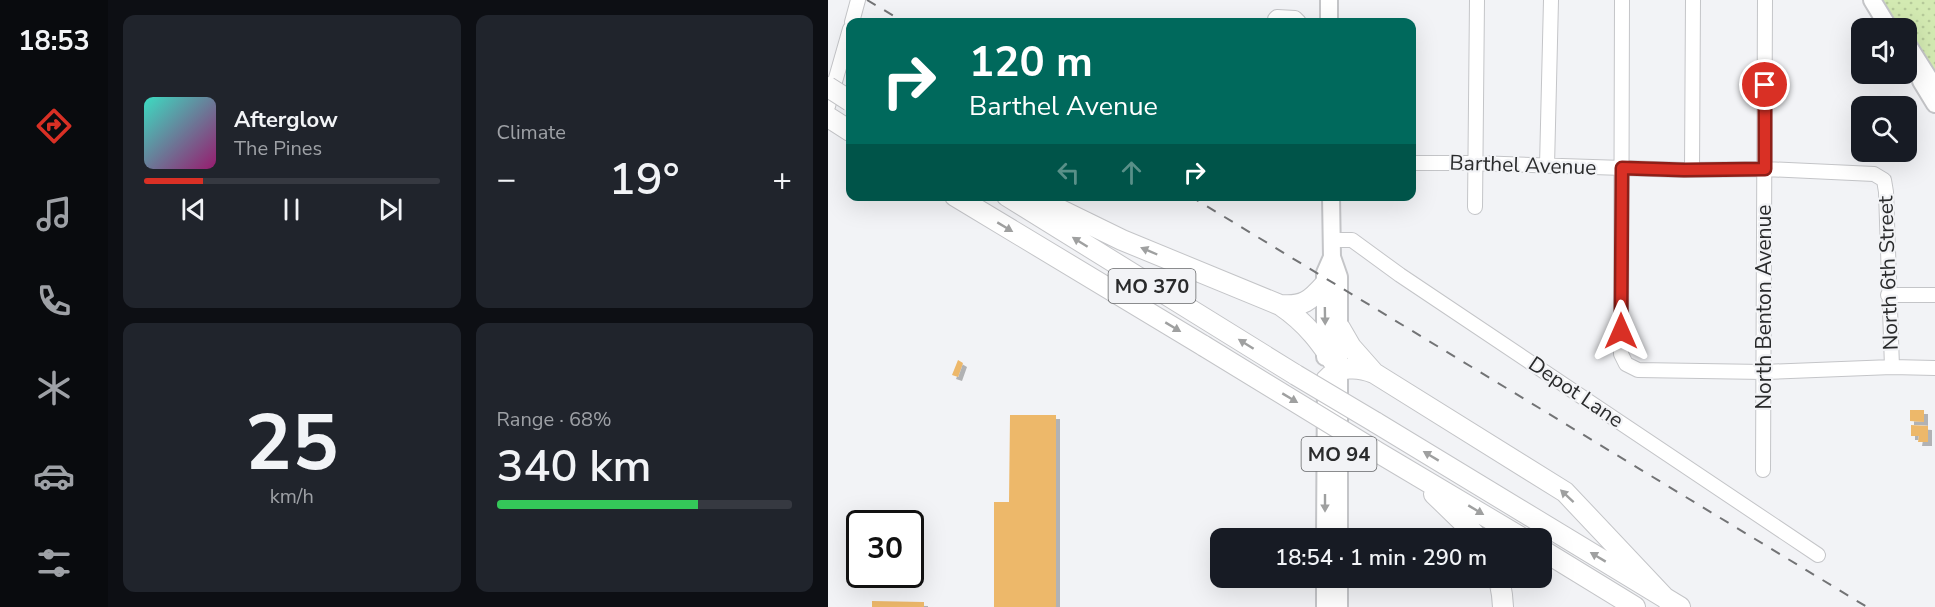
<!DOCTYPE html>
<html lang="en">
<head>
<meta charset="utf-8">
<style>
	body { margin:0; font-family:"Nunito Sans",sans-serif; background:#20242c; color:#f1f3f6; height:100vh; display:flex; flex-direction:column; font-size:22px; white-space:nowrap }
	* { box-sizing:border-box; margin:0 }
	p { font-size:20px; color:#9ea1a6 }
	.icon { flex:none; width:33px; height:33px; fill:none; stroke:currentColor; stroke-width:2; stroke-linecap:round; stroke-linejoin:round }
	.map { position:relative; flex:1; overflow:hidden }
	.drawer { display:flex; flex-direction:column; gap:15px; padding:15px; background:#0d0f14; width:720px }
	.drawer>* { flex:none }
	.banner { position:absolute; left:18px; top:18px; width:570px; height:183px; border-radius:12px; box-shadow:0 6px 24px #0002; background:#00695c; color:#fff; overflow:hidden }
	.tools { position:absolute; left:1023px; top:18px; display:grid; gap:12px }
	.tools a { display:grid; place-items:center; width:66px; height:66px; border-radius:12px; background:#171b24; box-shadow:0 6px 24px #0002; font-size:30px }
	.speed { position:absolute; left:18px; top:510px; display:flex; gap:12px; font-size:30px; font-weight:700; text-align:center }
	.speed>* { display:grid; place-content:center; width:78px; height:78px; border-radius:50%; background:#171b24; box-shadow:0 6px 24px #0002; line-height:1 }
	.speed .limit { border:3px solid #111; border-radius:9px; background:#fff; color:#111 }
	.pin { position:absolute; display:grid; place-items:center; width:51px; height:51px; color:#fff; margin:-26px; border:3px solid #fff; border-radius:50%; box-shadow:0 2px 6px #0007 }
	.me { position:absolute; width:66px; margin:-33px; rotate:0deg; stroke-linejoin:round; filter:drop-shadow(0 0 4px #0008) }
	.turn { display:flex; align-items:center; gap:21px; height:126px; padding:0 24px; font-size:27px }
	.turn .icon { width:78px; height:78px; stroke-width:2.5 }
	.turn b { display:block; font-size:42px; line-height:51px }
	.lanes { display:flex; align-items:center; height:57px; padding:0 24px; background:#0003; justify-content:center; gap:30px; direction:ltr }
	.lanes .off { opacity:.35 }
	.big { font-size:45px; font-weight:600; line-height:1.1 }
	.drawer .tile { flex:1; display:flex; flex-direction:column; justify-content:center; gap:9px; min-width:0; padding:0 21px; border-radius:12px; background:#20242c }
	.drawer .dial { align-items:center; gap:0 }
	.dial b { font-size:78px; line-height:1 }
	.song { display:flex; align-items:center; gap:18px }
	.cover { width:72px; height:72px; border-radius:9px; background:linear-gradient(135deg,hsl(170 70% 55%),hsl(320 70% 35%)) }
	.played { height:6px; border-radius:3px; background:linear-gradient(90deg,#d93025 20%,#363941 20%) }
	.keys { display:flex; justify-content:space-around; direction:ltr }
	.heat { display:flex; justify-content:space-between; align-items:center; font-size:33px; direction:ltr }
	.charge { height:9px; border-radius:4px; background:linear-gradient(90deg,#34c759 68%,#363941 0) }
	.drawer .tiles { flex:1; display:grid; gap:15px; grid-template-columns:repeat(2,1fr) }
	.trip { position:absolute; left:382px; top:528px; width:342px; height:60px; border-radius:12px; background:#171b24; box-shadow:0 6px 24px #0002; font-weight:600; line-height:60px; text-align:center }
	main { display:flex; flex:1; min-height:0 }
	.menu { display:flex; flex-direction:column; width:108px; justify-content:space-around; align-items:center; background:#090b0e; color:#9ea1a6 }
	.menu .icon { width:42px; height:42px }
	.menu .on { color:#d93025 }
	.menu b { font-size:27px; color:#f1f3f6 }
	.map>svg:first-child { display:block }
	.park { fill:url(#park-dots) }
	.building { fill:#edb86b; filter:url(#shadow) }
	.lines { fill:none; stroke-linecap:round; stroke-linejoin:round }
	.minor-casing { stroke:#c4c5c8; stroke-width:16 }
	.major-casing { stroke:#c4c5c8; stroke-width:20 }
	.highway-casing { stroke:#c4c5c8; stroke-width:22 }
	.minor { stroke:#fff; stroke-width:14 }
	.major { stroke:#fff; stroke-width:16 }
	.highway { stroke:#fff; stroke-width:20 }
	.rail { stroke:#727375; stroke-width:2; stroke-dasharray:10 10; stroke-linecap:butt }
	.highway-bridge-casing { stroke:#c4c5c8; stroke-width:22; stroke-linecap:butt }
	.highway-bridge { stroke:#fff; stroke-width:20 }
	.oneway { fill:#9fa0a0 }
	.route-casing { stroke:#8d1f18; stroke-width:15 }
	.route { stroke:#d93025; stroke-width:10 }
	.labels { text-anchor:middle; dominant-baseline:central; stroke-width:4.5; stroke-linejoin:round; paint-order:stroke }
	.shield { fill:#f2f3f6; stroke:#666769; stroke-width:1.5 }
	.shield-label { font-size:20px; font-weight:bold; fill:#2a2b2c }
	.street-label { font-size:21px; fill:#2a2b2c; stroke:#f2f3f6 }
</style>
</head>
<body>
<main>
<nav class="menu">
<b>18:53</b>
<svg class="icon on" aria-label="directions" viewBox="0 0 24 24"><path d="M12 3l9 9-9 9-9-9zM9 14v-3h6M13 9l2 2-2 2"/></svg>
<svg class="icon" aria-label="music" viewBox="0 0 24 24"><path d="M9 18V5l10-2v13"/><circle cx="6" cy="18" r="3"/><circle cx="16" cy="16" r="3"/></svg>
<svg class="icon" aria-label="phone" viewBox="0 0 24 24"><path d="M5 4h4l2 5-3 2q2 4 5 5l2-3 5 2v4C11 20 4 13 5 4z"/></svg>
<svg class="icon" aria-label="climate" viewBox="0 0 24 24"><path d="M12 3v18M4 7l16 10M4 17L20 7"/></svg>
<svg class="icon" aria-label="car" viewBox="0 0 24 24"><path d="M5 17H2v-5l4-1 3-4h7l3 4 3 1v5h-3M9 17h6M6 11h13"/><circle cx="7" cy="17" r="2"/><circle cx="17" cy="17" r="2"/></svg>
<svg class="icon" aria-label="filters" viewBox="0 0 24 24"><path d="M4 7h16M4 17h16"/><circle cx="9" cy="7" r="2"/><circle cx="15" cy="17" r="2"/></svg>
</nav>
<section class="drawer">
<div class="tiles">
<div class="tile">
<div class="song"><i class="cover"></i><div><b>Afterglow</b><p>The Pines</p></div></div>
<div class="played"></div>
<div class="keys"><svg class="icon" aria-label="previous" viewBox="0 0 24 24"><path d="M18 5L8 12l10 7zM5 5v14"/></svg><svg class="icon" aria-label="pause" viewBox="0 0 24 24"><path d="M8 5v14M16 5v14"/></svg><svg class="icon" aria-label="next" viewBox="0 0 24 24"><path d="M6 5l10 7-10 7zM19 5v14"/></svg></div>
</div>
<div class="tile"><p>Climate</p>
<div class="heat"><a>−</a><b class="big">19°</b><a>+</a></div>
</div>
<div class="tile dial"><b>25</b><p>km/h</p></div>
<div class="tile"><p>Range · 68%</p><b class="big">340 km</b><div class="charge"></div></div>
</div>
</section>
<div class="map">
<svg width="1107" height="607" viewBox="0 0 1107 607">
	<defs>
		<pattern id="park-dots" width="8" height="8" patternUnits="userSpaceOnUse" patternTransform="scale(1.5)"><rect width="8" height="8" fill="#d3eab2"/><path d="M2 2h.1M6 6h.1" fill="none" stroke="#b5c999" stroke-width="1.8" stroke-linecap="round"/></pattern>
		<filter id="shadow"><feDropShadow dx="4" dy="4" stdDeviation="0" flood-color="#0004"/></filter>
	</defs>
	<rect width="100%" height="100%" fill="#f2f3f6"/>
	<path class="park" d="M1053 0H1107V88L1079 41 1078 28H1071Z"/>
	<path class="building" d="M130 360 135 363 130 377 124 375Z
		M1082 410H1096V422L1082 421Z
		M182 415H228V607H166V502H181Z
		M1083 425 1100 426V442H1090L1091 436H1083Z
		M44 601 96 602V607H44Z"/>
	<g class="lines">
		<defs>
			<path id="minor" d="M794 0 793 354 798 364 810 370 936 372 1064 367 1107 368
				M24 22 30 0
				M447 22V19L449 17 467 18 471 22
				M0 106 22 29
				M584 163H647L856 170 937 169 1046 174 1056 180 1058 192 1064 367
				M719 166 723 0
				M864 170 865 0
				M647 207 649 0
				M504 240H524L572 275 990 555
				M1060 295H1107
				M935 470 937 0"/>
			<path id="major" d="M1044 0 1061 28
				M501 22V0
				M1078 42 1107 88
				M1093 81 1107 104
				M503 196 504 257 511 277V538
				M497 357V273L504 257
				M497 538 498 382
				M511 578V607
				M497 607V578"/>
			<path id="highway" d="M0 117 22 131
				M127 196 376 346
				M179 196 468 375
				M204 196 294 240 452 305C480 324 493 343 511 370
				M452 305C475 307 482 301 497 284
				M512 328 523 347 546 373
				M498 380C510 366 529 366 546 373L737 492 838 599
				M547 422 852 607
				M546 450 694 538
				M606 494 639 526 650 538
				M714 550 807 607
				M671 578 674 595 675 607"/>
		</defs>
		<use href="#minor" class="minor-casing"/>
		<use href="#major" class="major-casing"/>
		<use href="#highway" class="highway-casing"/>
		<use href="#minor" class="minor"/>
		<use href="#major" class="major"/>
		<use href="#highway" class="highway"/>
		<path class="rail" d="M39 0 76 22
			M362 196 1039 607"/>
		<defs>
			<path id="highway-bridge" d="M0 87 22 101
				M376 346 546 450
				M468 375 547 422"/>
		</defs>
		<use href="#highway-bridge" class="highway-bridge-casing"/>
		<use href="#highway-bridge" class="highway-bridge"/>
	</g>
	<defs><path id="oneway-solid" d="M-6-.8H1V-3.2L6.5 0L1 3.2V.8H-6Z" transform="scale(1.5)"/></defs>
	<g class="oneway">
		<use href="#oneway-solid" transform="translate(177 227) rotate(31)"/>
		<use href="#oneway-solid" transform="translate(252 242) rotate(-148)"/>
		<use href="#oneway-solid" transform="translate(321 251) rotate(-157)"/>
		<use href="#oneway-solid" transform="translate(497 316) rotate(89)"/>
		<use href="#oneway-solid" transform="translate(345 327) rotate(31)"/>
		<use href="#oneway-solid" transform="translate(418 344) rotate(-148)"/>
		<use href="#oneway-solid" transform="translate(462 398) rotate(31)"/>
		<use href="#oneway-solid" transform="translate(603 456) rotate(-149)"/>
		<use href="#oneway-solid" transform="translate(739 496) rotate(-137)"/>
		<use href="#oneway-solid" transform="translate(497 503) rotate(90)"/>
		<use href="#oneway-solid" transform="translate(648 510) rotate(31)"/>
		<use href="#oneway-solid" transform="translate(770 557) rotate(-149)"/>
	</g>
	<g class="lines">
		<defs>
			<path id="route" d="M793 331 794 168 856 170 937 169V85"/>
		</defs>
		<use href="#route" class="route-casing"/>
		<use href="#route" class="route"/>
	</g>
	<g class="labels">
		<g class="shield">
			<rect x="280.5" y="269" width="87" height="34" rx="4.5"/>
			<rect x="473.5" y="437" width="75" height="34" rx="4.5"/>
		</g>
		<g class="shield-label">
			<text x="324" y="286">MO 370</text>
			<text x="511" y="454">MO 94</text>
		</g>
		<g class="street-label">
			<text transform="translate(695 165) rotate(2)">Barthel Avenue</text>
			<text transform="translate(1060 273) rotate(-92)">North 6th Street</text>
			<text transform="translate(936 307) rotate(-90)">North Benton Avenue</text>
			<text transform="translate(748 392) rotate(34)">Depot Lane</text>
		</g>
	</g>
</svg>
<div class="tools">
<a><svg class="icon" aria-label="sound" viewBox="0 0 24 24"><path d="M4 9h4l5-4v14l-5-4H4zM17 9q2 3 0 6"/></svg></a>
<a><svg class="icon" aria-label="search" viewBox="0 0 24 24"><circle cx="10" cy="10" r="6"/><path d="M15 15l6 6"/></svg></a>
</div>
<div class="speed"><div class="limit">30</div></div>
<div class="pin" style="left:937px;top:85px;background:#d93025"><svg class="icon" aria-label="arrive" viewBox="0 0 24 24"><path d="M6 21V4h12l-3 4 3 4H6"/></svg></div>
<svg class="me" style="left:793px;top:331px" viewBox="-20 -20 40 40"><path d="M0-17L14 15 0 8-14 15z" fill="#d93025" stroke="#fff" stroke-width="4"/></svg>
<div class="trip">18:54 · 1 min · 290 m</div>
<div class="banner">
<div class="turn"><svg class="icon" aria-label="right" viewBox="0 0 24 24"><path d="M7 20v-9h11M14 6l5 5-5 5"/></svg><div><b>120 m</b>Barthel Avenue</div></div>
<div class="lanes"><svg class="icon off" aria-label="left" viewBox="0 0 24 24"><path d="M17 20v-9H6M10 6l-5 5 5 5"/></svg><svg class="icon off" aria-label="ahead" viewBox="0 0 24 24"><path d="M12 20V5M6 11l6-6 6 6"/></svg><svg class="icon" aria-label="right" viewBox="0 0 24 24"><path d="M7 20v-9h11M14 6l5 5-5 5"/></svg></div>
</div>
</div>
</main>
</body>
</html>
